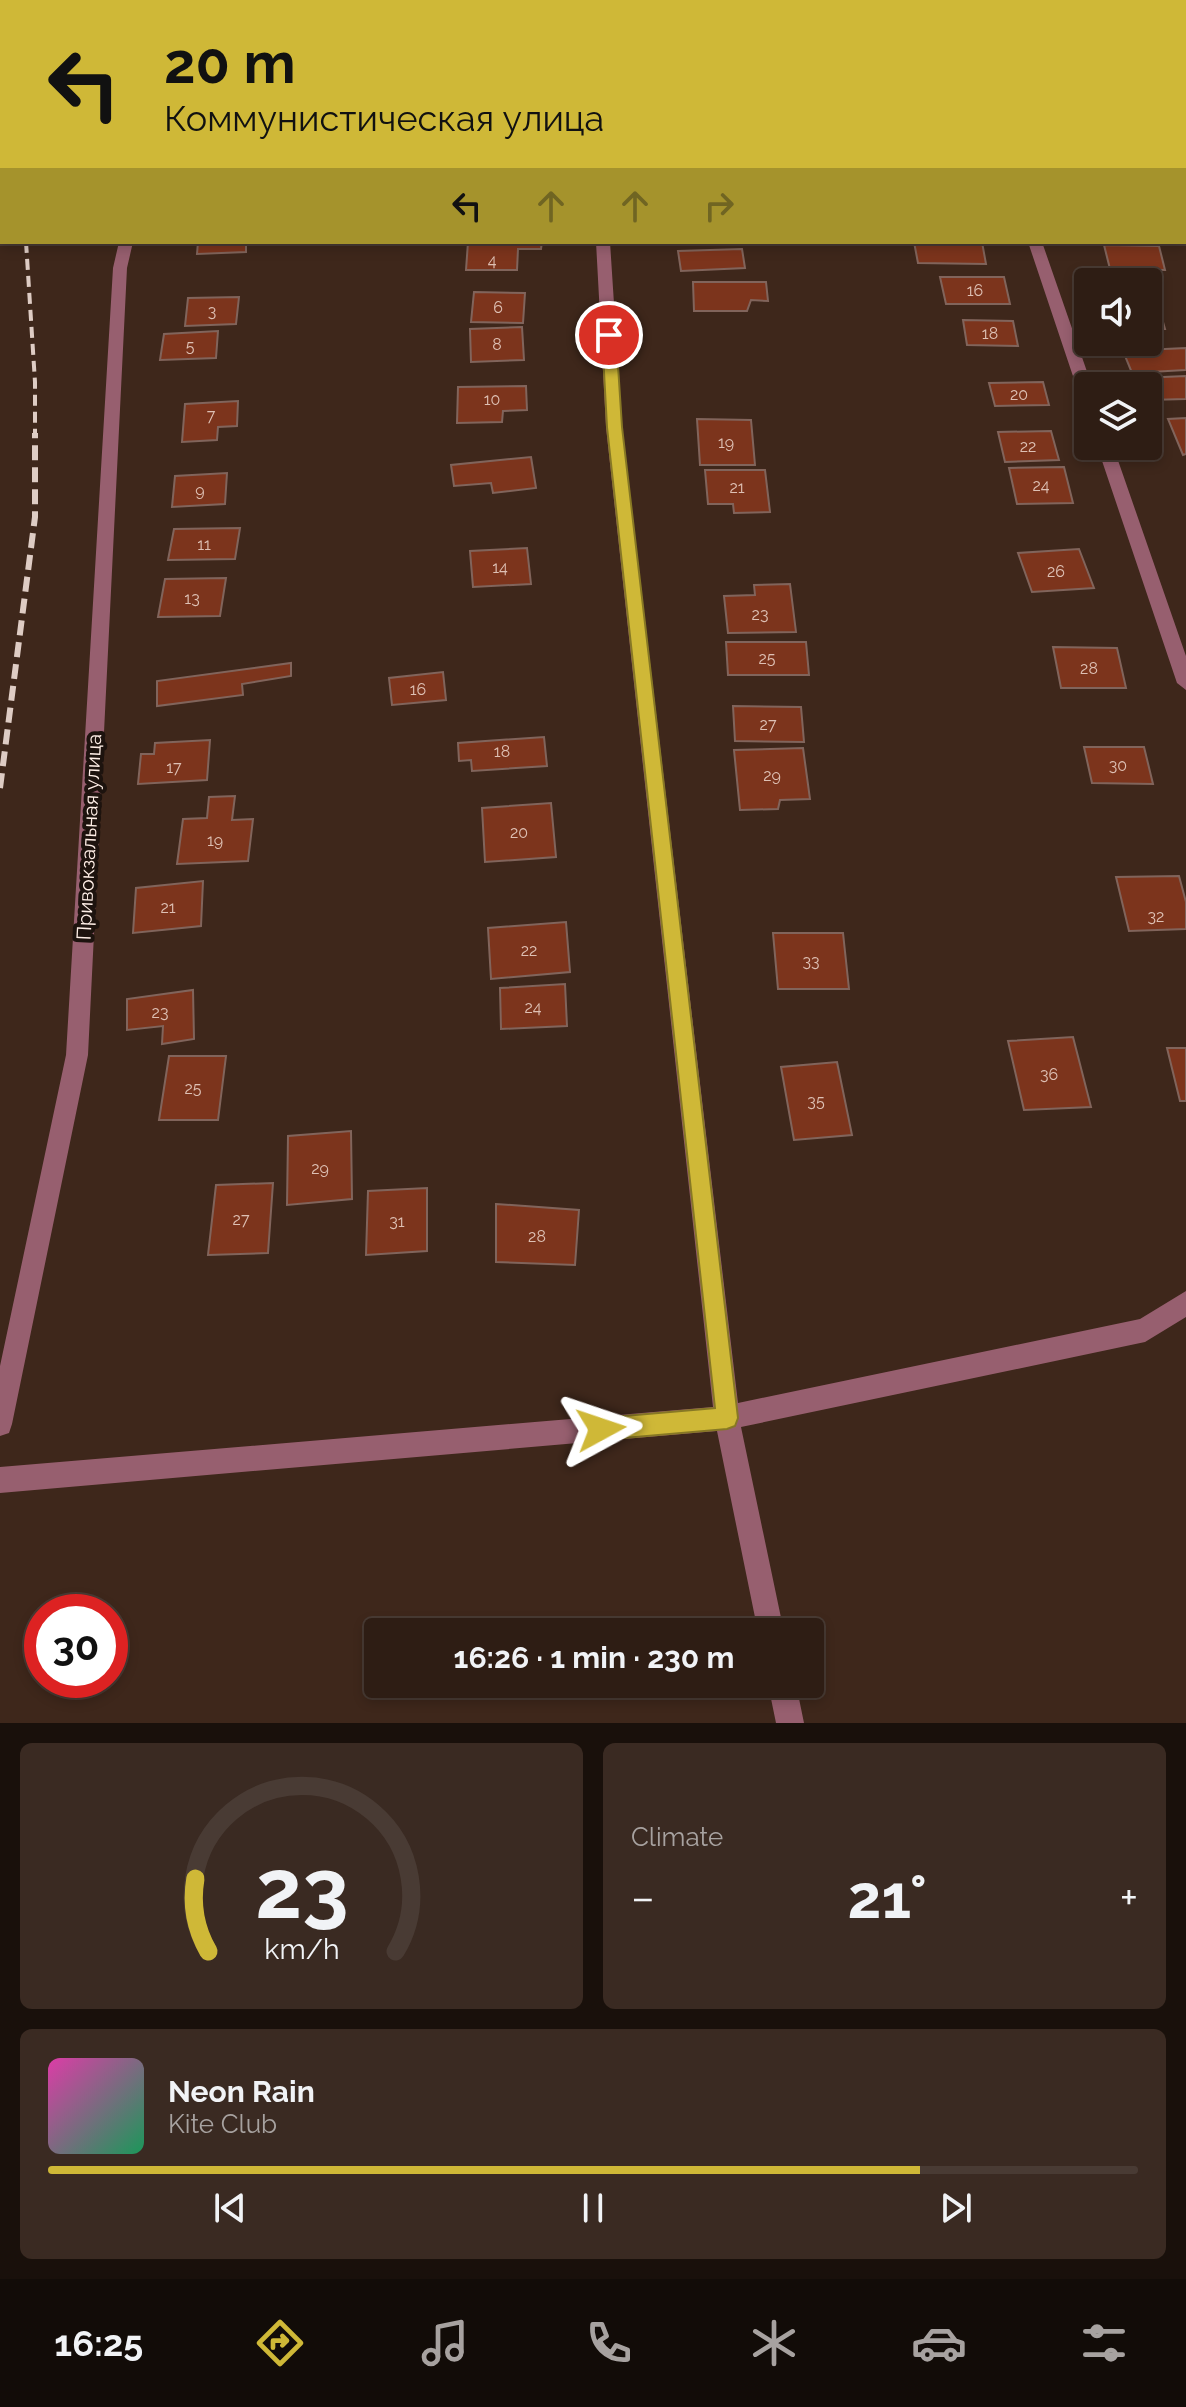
<!DOCTYPE html>
<html lang="en">
<head>
<meta charset="utf-8">
<style>
	body { margin:0; font-family:Raleway,sans-serif; background:#3a2a22; color:#f1f3f6; height:100vh; display:flex; flex-direction:column; font-size:30px; white-space:nowrap }
	* { box-sizing:border-box; margin:0 }
	p { font-size:26px; color:#a7a2a0 }
	.icon { flex:none; width:44px; height:44px; fill:none; stroke:currentColor; stroke-width:2; stroke-linecap:round; stroke-linejoin:round }
	.map { position:relative; height:1723px; overflow:hidden }
	.side { display:flex; flex-direction:column; gap:20px; padding:20px; background:#19100b; flex:1 }
	.side>* { flex:none }
	.guide { position:absolute; left:0px; top:0px; width:1186px; height:244px; box-shadow:0 4px 12px #0003,0 0 0 2px #493b34; background:#cfb837; color:#111; overflow:hidden }
	.controls { position:absolute; left:1074px; top:268px; display:grid; gap:16px }
	.controls a { display:grid; place-items:center; width:88px; height:88px; border-radius:8px; background:#2e1d14; box-shadow:0 4px 12px #0003,0 0 0 2px #493b34; font-size:40px }
	.speed { position:absolute; left:24px; top:1594px; display:flex; gap:16px; font-size:40px; font-weight:700; text-align:center }
	.speed>* { display:grid; place-content:center; width:104px; height:104px; border-radius:50%; background:#2e1d14; box-shadow:0 4px 12px #0003,0 0 0 2px #493b34; line-height:1 }
	.speed .limit { border:12px solid #d22; background:#fff; color:#111 }
	.pin { position:absolute; display:grid; place-items:center; width:68px; height:68px; color:#fff; margin:-34px; border:4px solid #fff; border-radius:50%; box-shadow:0 2px 8px #0007 }
	.me { position:absolute; width:88px; margin:-44px; rotate:85deg; stroke-linejoin:round; filter:drop-shadow(0 0 6px #0008) }
	.turn { display:flex; align-items:center; gap:28px; height:168px; padding:0 32px; font-size:36px }
	.turn .icon { width:104px; height:104px; stroke-width:2.5 }
	.turn b { display:block; font-size:56px; line-height:68px }
	.lanes { display:flex; align-items:center; height:76px; padding:0 32px; background:#0003; justify-content:center; gap:40px; direction:ltr }
	.lanes .off { opacity:.35 }
	.big { font-size:60px; font-weight:700; line-height:1.1 }
	.side .widget { flex:1; display:flex; flex-direction:column; justify-content:center; gap:12px; min-width:0; padding:0 28px; border-radius:12px; background:#3a2a22 }
	.side .dial { align-items:center; gap:0 }
	.dial svg { height:208px; overflow:visible; fill:none; stroke:#493b34; stroke-width:7; stroke-linecap:round; text-anchor:middle }
	.dial text { fill:#f1f3f6; stroke:none }
	.song { display:flex; align-items:center; gap:24px }
	.cover { width:96px; height:96px; border-radius:12px; background:linear-gradient(135deg,hsl(320 70% 55%),hsl(150 70% 35%)) }
	.played { height:8px; border-radius:4px; background:linear-gradient(90deg,#cfb837 80%,#493b34 80%) }
	.keys { display:flex; justify-content:space-around; direction:ltr }
	.heat { display:flex; justify-content:space-between; align-items:center; font-size:44px; direction:ltr }
	.side .tiles { flex:1; display:grid; gap:20px; grid-template-columns:1fr 1fr }
	.widget:last-child { grid-column:span 2 }
	.trip { position:absolute; left:364px; top:1618px; width:460px; height:80px; border-radius:8px; background:#2e1d14; box-shadow:0 4px 12px #0003,0 0 0 2px #493b34; font-weight:700; line-height:80px; text-align:center }
	.tab-bar { display:flex; height:128px; justify-content:space-around; align-items:center; background:#120c08; color:#a7a2a0 }
	.tab-bar .icon { width:56px; height:56px }
	.tab-bar .selected { color:#cfb837 }
	.tab-bar b { font-size:36px; color:#f1f3f6 }
	.map>svg:first-child { display:block }
	.building { fill:#7c341c; stroke:#81645b; stroke-width:2 }
	.lines { fill:none; stroke-linecap:round; stroke-linejoin:round }
	.minor { fill:#975f6f; fill-rule:evenodd }
	.rail-far1 { stroke:#deccc4; stroke-width:4; stroke-dasharray:11 6; stroke-linecap:butt }
	.rail { stroke:#deccc4; stroke-width:6; stroke-dasharray:15 7; stroke-linecap:butt }
	.route { fill:#cfb837; stroke:#877824; stroke-width:2 }
	.labels { text-anchor:middle; dominant-baseline:central; stroke-width:8; stroke-linejoin:round; paint-order:stroke }
	.number-label { font-size:16px; fill:#dec0b4 }
	.street-label { font-size:20px; fill:#ffefe7; stroke:#1d130e }
</style>
</head>
<body>
<div class="map">
<svg width="1186" height="1723" viewBox="0 0 1186 1723">
	<rect width="100%" height="100%" fill="#3e271b"/>
	<path class="building" d="M198 242H246V252L197 254Z
		M468 242H542L541 249H518L517 270H466Z
		M914 242H982L986 264 918 263Z
		M1104 245 1159 246 1165 270 1110 269Z
		M742 249 745 268 681 271 678 251Z
		M940 277H1004L1010 304H946Z
		M693 282H766L768 301 751 300 747 311H694Z
		M474 292 525 293 523 323 471 322Z
		M1148 294H1155L1165 329H1148Z
		M239 297 236 324 185 326 188 298Z
		M963 320 1013 321 1018 346 967 345Z
		M522 327 524 360 471 362 470 329Z
		M218 331 216 358 160 360 164 334Z
		M1186 348V370L1132 373 1123 351Z
		M1186 376V399L1149 400 1148 386H1144L1141 378Z
		M1043 382 1049 405 995 406 989 383Z
		M526 386 527 410 503 411 502 422 457 423 458 387Z
		M238 401 237 426 218 427 217 440 182 442 185 404Z
		M1186 418V454L1183 455 1168 419Z
		M697 419 751 420 755 465H700Z
		M1051 431 1059 460 1005 462 998 432Z
		M531 457 536 488 493 493 491 483 454 486 451 465Z
		M1064 467 1073 503 1017 504 1009 468Z
		M705 470H765L770 512 734 513 733 504H708Z
		M227 473 225 504 172 507 175 476Z
		M240 528 235 559 168 560 174 529Z
		M527 548 531 584 473 587 470 551Z
		M1079 549 1094 588 1032 592 1018 553Z
		M226 578 220 616 158 617 165 579Z
		M790 584 796 632 728 633 724 596 755 595 754 585Z
		M726 642H806L809 675H728Z
		M1053 647 1117 648 1126 688H1061Z
		M291 663V676L242 684 243 695 157 706V681Z
		M443 672 446 700 392 705 389 678Z
		M733 706 801 707 804 742 735 741Z
		M544 737 547 766 472 771 471 760 459 761 458 743Z
		M210 740 207 780 138 784 141 754H154L155 743Z
		M1084 747H1144L1153 784 1092 783Z
		M803 748 810 799 780 800 778 809 740 810 734 750Z
		M235 796 232 820 253 819 248 861 177 864 183 819 207 818 209 797Z
		M551 803 556 857 485 862 482 808Z
		M1179 876 1186 902V929L1129 931 1116 877Z
		M203 881 201 926 133 933 136 888Z
		M566 922 570 972 491 979 488 928Z
		M773 933H843L849 989H778Z
		M565 984 567 1026 501 1029 500 988Z
		M193 990 194 1039 162 1044 163 1026 127 1030V999Z
		M1073 1037 1091 1107 1024 1110 1008 1041Z
		M1167 1048H1186V1101H1180Z
		M169 1056H226L218 1120H159Z
		M837 1062 852 1135 794 1140 781 1067Z
		M351 1131 352 1199 287 1205 288 1136Z
		M273 1183 268 1253 208 1255 216 1185Z
		M427 1188V1251L366 1255 368 1191Z
		M496 1204 579 1210 575 1265 496 1262Z"/>
	<g class="lines">
		<path class="minor" d="M588 0H600V2H588Z
			M946 0H958L959 2H947Z
			M119 242H133L127 268 88 1055 12 1424 9 1433 0 1436V1366L66 1055 113 268Z
			M596 242H610L622 427 738 1403 1140 1319 1186 1291V1317L1145 1342 741 1427 784 1632H758L717 1431 0 1493V1467L713 1407 606 427Z
			M1028 242H1042L1092 386H1088V402L1080 397Z
			M1097 446H1113L1186 656V690L1177 683Z
			M768 1684H796L804 1723H776Z"/>
		<path class="rail-far1" d="M26 242 35 382V435"/>
		<path class="rail" d="M0 788 35 517V433"/>
	</g>
	<path class="route" d="M609 330 616 335 622 427 738 1418 735 1426 727 1429 601 1440 593 1437 589 1429 593 1421 601 1418 715 1408 607 427 602 335Z"/>
	<g class="labels">
		<g class="number-label">
			<text x="492" y="260">4</text>
			<text x="975" y="290">16</text>
			<text x="498" y="307">6</text>
			<text x="212" y="311">3</text>
			<text x="990" y="333">18</text>
			<text x="497" y="344">8</text>
			<text x="190" y="346">5</text>
			<text x="1019" y="394">20</text>
			<text x="492" y="399">10</text>
			<text x="211" y="415">7</text>
			<text x="726" y="442">19</text>
			<text x="1028" y="446">22</text>
			<text x="1041" y="485">24</text>
			<text x="737" y="487">21</text>
			<text x="200" y="490">9</text>
			<text x="204" y="544">11</text>
			<text x="500" y="567">14</text>
			<text x="1056" y="571">26</text>
			<text x="192" y="598">13</text>
			<text x="760" y="614">23</text>
			<text x="767" y="658">25</text>
			<text x="1089" y="668">28</text>
			<text x="418" y="689">16</text>
			<text x="768" y="724">27</text>
			<text x="502" y="751">18</text>
			<text x="1118" y="765">30</text>
			<text x="174" y="767">17</text>
			<text x="772" y="775">29</text>
			<text x="519" y="832">20</text>
			<text x="215" y="840">19</text>
			<text x="168" y="907">21</text>
			<text x="1156" y="916">32</text>
			<text x="529" y="950">22</text>
			<text x="811" y="961">33</text>
			<text x="533" y="1007">24</text>
			<text x="160" y="1012">23</text>
			<text x="1049" y="1074">36</text>
			<text x="193" y="1088">25</text>
			<text x="816" y="1101">35</text>
			<text x="320" y="1168">29</text>
			<text x="241" y="1219">27</text>
			<text x="397" y="1221">31</text>
			<text x="537" y="1236">28</text>
		</g>
		<g class="street-label">
			<text transform="translate(89 837) rotate(-87)">Привокзальная улица</text>
		</g>
	</g>
</svg>
<div class="controls">
<a><svg class="icon" aria-label="sound" viewBox="0 0 24 24"><path d="M4 9h4l5-4v14l-5-4H4zM17 9q2 3 0 6"/></svg></a>
<a><svg class="icon" aria-label="layers" viewBox="0 0 24 24"><path d="M12 4l9 5-9 5-9-5zM3 14l9 5 9-5"/></svg></a>
</div>
<div class="speed"><div class="limit">30</div></div>
<div class="pin" style="left:609px;top:335px;background:#d93025"><svg class="icon" aria-label="arrive" viewBox="0 0 24 24"><path d="M6 21V4h12l-3 4 3 4H6"/></svg></div>
<svg class="me" style="left:601px;top:1429px" viewBox="-20 -20 40 40"><path d="M0-17L14 15 0 8-14 15z" fill="#cfb837" stroke="#fff" stroke-width="4"/></svg>
<div class="trip">16:26 · 1 min · 230 m</div>
<div class="guide">
<div class="turn"><svg class="icon" aria-label="left" viewBox="0 0 24 24"><path d="M17 20v-9H6M10 6l-5 5 5 5"/></svg><div><b>20 m</b>Коммунистическая улица</div></div>
<div class="lanes"><svg class="icon" aria-label="left" viewBox="0 0 24 24"><path d="M17 20v-9H6M10 6l-5 5 5 5"/></svg><svg class="icon off" aria-label="ahead" viewBox="0 0 24 24"><path d="M12 20V5M6 11l6-6 6 6"/></svg><svg class="icon off" aria-label="ahead" viewBox="0 0 24 24"><path d="M12 20V5M6 11l6-6 6 6"/></svg><svg class="icon off" aria-label="right" viewBox="0 0 24 24"><path d="M7 20v-9h11M14 6l5 5-5 5"/></svg></div>
</div>
</div>
<section class="side">
<div class="tiles">
<div class="widget dial"><svg viewBox="0 0 100 80">
<path d="M14 69A42 42 0 1 1 86 69"/>
<path d="M14 69A42 42 0 0 1 9 41" stroke="#cfb837"/>
<text x="50" y="56" font-size="32" font-weight="700">23</text>
<text x="50" y="72" font-size="11">km/h</text>
</svg></div>
<div class="widget"><p>Climate</p>
<div class="heat"><a>−</a><b class="big">21°</b><a>+</a></div>
</div>
<div class="widget">
<div class="song"><i class="cover"></i><div><b>Neon Rain</b><p>Kite Club</p></div></div>
<div class="played"></div>
<div class="keys"><svg class="icon" aria-label="previous" viewBox="0 0 24 24"><path d="M18 5L8 12l10 7zM5 5v14"/></svg><svg class="icon" aria-label="pause" viewBox="0 0 24 24"><path d="M8 5v14M16 5v14"/></svg><svg class="icon" aria-label="next" viewBox="0 0 24 24"><path d="M6 5l10 7-10 7zM19 5v14"/></svg></div>
</div>
</div>
</section>
<nav class="tab-bar">
<b>16:25</b>
<svg class="icon selected" aria-label="directions" viewBox="0 0 24 24"><path d="M12 3l9 9-9 9-9-9zM9 14v-3h6M13 9l2 2-2 2"/></svg>
<svg class="icon" aria-label="music" viewBox="0 0 24 24"><path d="M9 18V5l10-2v13"/><circle cx="6" cy="18" r="3"/><circle cx="16" cy="16" r="3"/></svg>
<svg class="icon" aria-label="phone" viewBox="0 0 24 24"><path d="M5 4h4l2 5-3 2q2 4 5 5l2-3 5 2v4C11 20 4 13 5 4z"/></svg>
<svg class="icon" aria-label="climate" viewBox="0 0 24 24"><path d="M12 3v18M4 7l16 10M4 17L20 7"/></svg>
<svg class="icon" aria-label="car" viewBox="0 0 24 24"><path d="M5 17H2v-5l4-1 3-4h7l3 4 3 1v5h-3M9 17h6M6 11h13"/><circle cx="7" cy="17" r="2"/><circle cx="17" cy="17" r="2"/></svg>
<svg class="icon" aria-label="filters" viewBox="0 0 24 24"><path d="M4 7h16M4 17h16"/><circle cx="9" cy="7" r="2"/><circle cx="15" cy="17" r="2"/></svg>
</nav>
</body>
</html>
